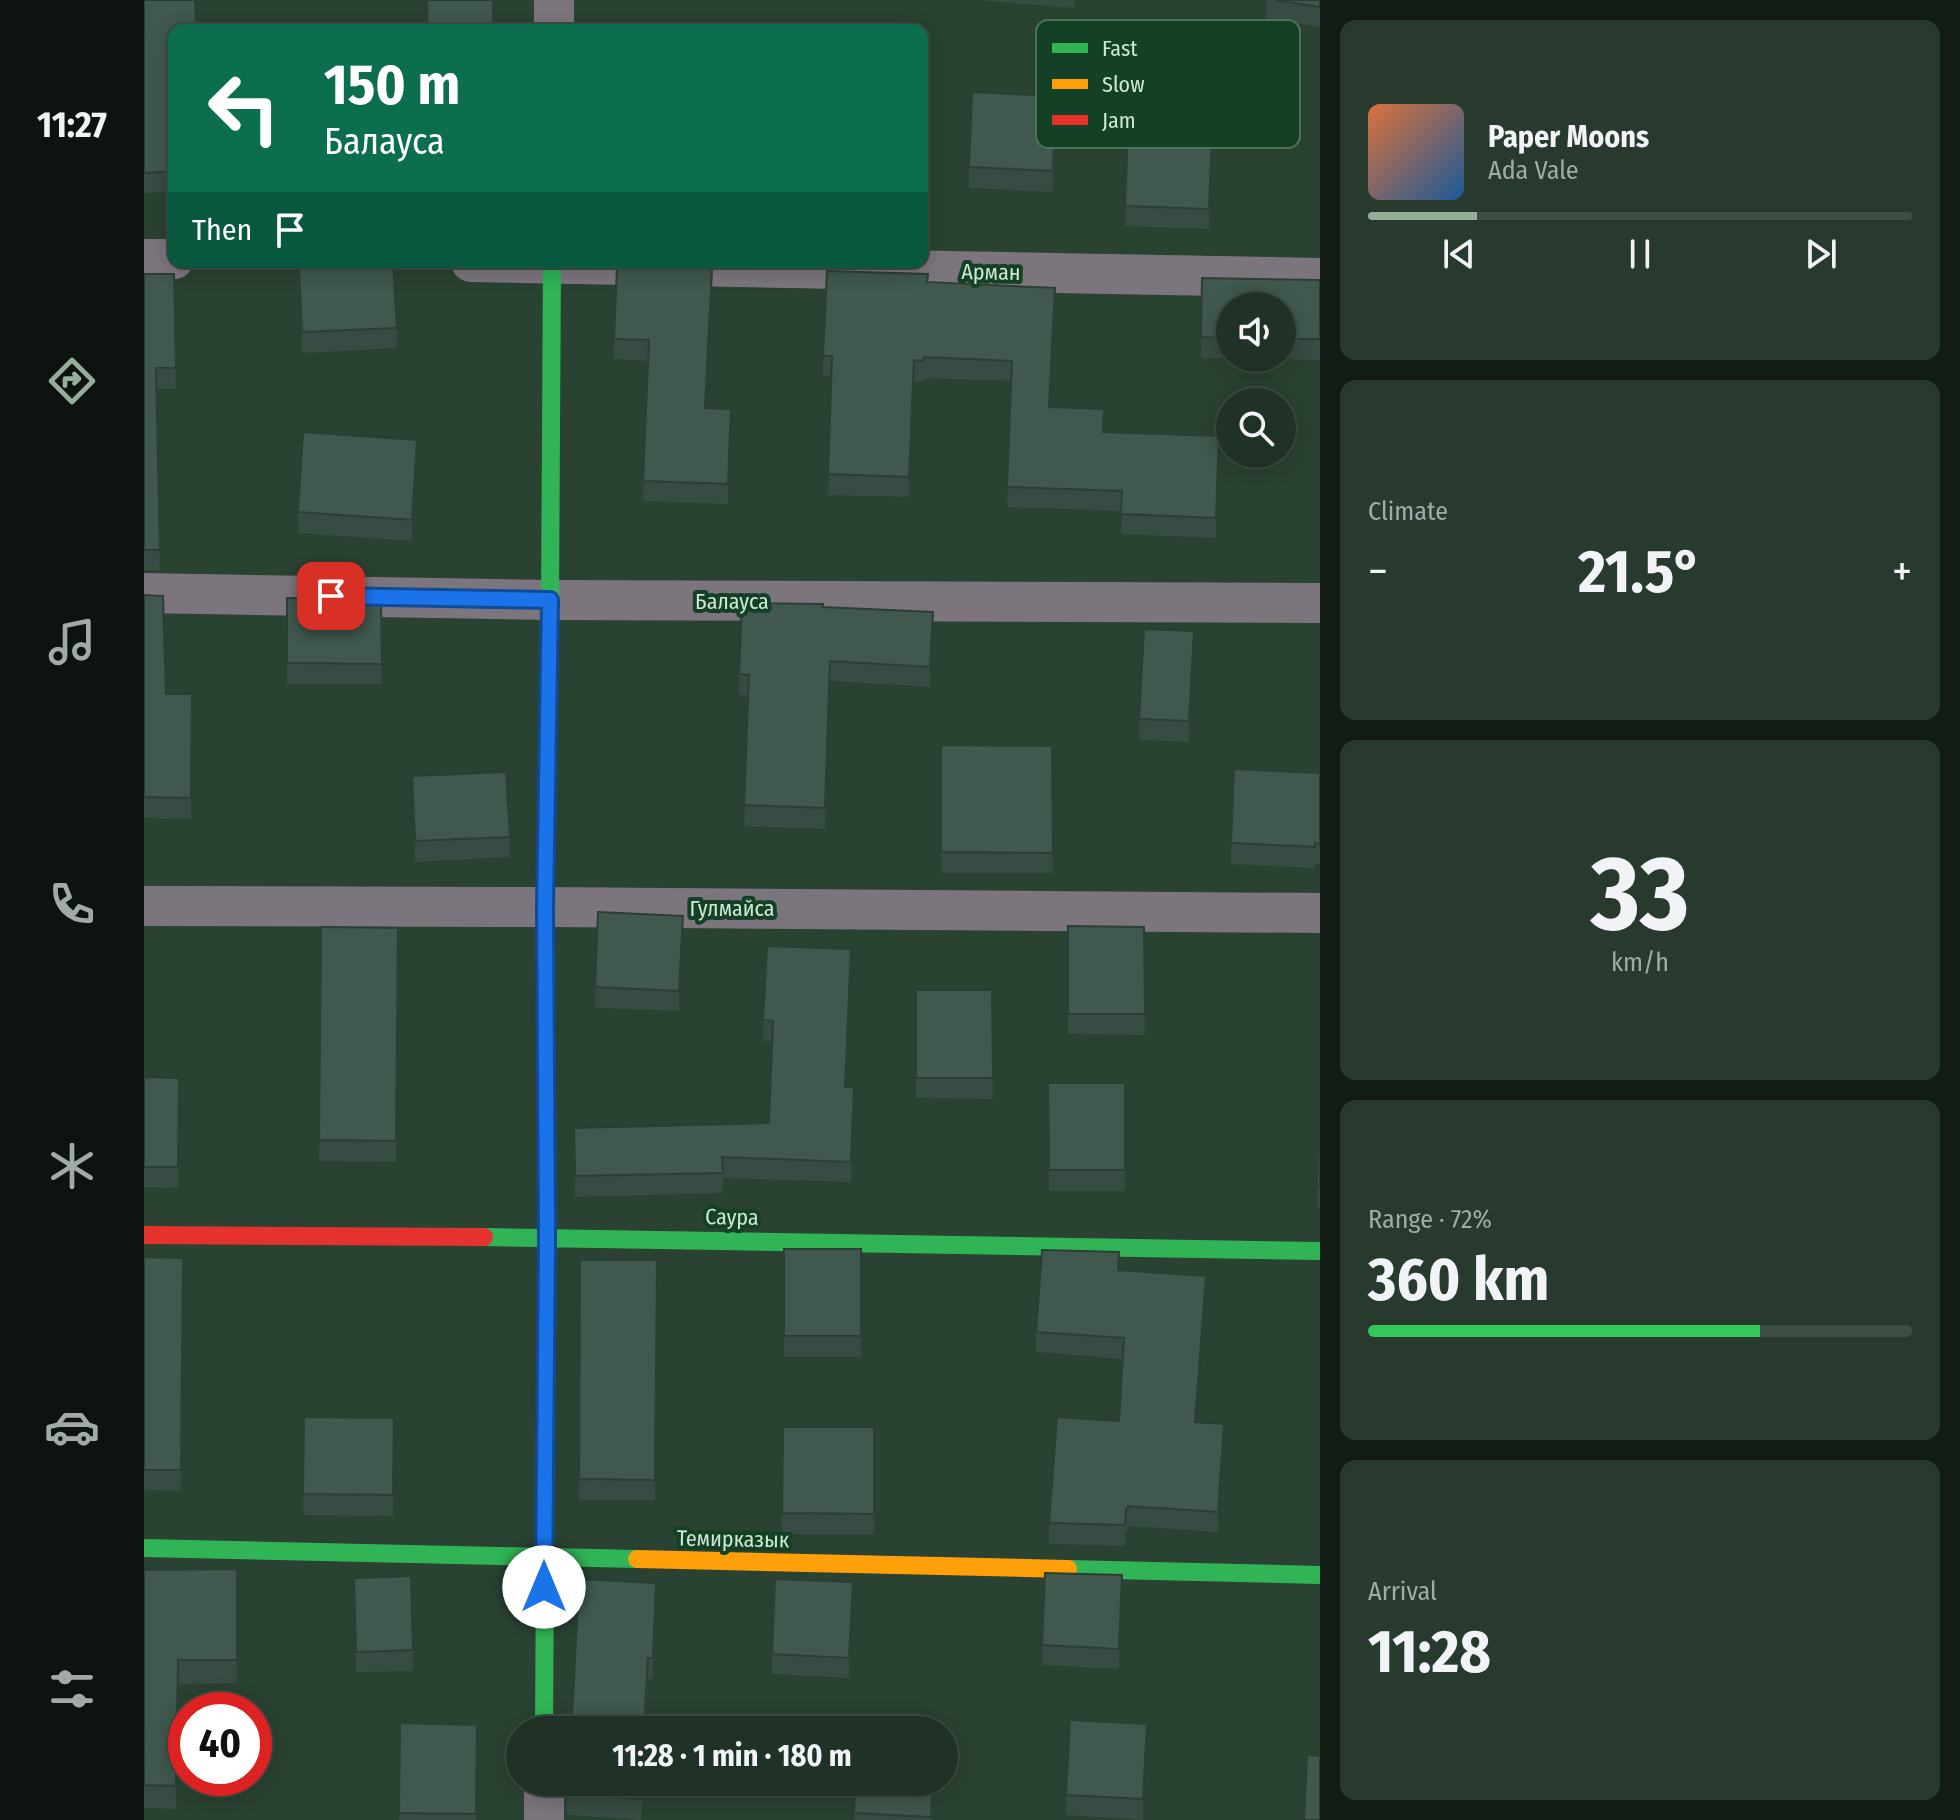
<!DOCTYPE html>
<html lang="en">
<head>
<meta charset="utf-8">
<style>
	body { margin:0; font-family:"Fira Sans Condensed",sans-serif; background:#283a2e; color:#f1f3f6; height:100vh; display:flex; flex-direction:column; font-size:30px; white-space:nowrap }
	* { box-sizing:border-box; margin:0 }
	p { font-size:26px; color:#a2aaa7 }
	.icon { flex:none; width:44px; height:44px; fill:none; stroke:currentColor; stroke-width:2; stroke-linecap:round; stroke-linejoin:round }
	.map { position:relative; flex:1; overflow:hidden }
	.side { display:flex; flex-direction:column; gap:20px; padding:20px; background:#121c15; width:640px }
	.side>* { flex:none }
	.guide { position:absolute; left:24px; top:24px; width:760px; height:244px; border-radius:16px; box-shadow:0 4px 20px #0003,0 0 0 2px #3d4d43; background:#0b6e4f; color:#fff; overflow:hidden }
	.fabs { position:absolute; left:1072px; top:292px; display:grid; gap:16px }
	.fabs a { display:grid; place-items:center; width:80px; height:80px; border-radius:50%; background:#203226; box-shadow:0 4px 20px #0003,0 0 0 2px #3d4d43; font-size:40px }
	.speed { position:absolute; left:24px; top:1692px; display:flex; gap:16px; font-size:40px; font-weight:700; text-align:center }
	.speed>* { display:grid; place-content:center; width:104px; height:104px; border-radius:50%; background:#203226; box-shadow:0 4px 20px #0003,0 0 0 2px #3d4d43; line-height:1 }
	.speed .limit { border:12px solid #d22; background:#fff; color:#111 }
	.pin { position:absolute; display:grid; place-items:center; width:68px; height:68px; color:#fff; margin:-34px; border-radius:16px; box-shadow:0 4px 12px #0006 }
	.me { position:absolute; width:88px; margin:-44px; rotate:0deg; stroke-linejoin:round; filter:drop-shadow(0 0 6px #0008) }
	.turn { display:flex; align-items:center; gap:28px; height:168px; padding:0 24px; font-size:36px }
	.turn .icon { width:104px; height:104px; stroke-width:2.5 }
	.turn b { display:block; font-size:56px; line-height:68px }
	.then { display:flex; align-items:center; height:76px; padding:0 24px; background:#0003; gap:16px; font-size:30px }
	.big { font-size:60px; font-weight:700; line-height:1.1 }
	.side .card { flex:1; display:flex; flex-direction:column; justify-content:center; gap:12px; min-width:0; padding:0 28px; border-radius:16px; background:#283a2e }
	.side .dial { align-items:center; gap:0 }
	.dial b { font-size:104px; line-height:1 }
	.song { display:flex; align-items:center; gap:24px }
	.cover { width:96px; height:96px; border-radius:12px; background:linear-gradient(135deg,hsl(20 70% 55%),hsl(210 70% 35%)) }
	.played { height:8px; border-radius:4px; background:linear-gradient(90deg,#95ad9b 20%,#3d4d43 20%) }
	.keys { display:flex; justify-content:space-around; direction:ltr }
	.heat { display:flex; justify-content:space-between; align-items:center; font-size:44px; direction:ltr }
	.charge { height:12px; border-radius:6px; background:linear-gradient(90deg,#34c759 72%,#3d4d43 0) }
	.trip { position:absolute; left:362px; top:1716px; width:452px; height:80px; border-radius:40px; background:#203226; box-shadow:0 4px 20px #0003,0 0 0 2px #3d4d43; font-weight:700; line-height:80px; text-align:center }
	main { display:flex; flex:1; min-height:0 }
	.menu { display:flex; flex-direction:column; width:144px; justify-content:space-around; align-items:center; background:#0d140f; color:#a2aaa7 }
	.menu .icon { width:56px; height:56px }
	.menu .active { color:#95ad9b }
	.menu b { font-size:36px; color:#f1f3f6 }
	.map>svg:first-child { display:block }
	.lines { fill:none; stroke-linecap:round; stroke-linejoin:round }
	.street { stroke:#7c757d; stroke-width:40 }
	.fast { stroke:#30b455; stroke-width:18 }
	.slow { stroke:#ff9f0a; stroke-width:18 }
	.jam { stroke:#e5322d; stroke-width:18 }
	.wall { fill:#374c42; fill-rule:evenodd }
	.shaded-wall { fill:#2d3e36 }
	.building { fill:#40584d; stroke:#2d3e36; stroke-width:2 }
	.route-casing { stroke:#114b97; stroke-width:20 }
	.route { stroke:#1a73e8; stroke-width:14 }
	.labels { text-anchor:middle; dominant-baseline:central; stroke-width:8; stroke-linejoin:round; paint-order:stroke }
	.street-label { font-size:22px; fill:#cee6d4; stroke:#144125 }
	.key { fill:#144125; stroke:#4c735a; stroke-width:2 }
	.key-label { font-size:22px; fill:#cee6d4 }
</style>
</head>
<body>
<main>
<nav class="menu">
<b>11:27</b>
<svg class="icon active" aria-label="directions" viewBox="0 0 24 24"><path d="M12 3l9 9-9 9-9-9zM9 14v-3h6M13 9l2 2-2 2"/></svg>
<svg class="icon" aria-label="music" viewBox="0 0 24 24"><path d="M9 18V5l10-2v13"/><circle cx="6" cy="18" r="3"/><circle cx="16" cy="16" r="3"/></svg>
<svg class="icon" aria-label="phone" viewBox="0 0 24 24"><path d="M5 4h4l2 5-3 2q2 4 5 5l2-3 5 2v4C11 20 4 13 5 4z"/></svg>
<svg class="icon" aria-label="climate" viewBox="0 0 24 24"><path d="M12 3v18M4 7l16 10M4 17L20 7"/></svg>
<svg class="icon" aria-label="car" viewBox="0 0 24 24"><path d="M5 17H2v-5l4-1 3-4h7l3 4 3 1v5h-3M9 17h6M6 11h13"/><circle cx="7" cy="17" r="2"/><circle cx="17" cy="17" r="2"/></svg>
<svg class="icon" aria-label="filters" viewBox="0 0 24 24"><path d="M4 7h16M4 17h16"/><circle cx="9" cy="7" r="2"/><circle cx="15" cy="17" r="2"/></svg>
</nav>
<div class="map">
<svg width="1176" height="1820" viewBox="0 0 1176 1820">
	<rect width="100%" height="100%" fill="#2a4232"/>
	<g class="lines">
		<path class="street" d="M410 30V0
			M0 259H30
			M327 262 1176 278
			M0 593 406 600 1176 603
			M0 906 401 907 1176 913
			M400 1820V1782"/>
		<path class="fast" d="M401 888 406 600 408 262
			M340 1237 1176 1251
			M0 1548 493 1559
			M924 1569 1176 1575
			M400 1730 403 1244"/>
		<path class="slow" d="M493 1559 924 1569"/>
		<path class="jam" d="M401 888 403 1244
			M0 1235 340 1237"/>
	</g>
	<path class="wall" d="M0 0 30 30V192L0 193Z
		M831 0H931V8Z
		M1122 0H1176V27L1122 19Z
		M912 117 909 192 825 188V167Z
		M1068 155 1065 229 981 226V206Z
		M155 268 253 328V348L158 353Z
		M0 274H30L32 389H12L16 570H0Z
		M1058 278 1176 280V360L1057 358ZM1086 306H1138V358H1086Z
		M784 282 911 308 906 407 960 432 1075 456 1072 538 977 534 978 511 863 507 867 381 780 378V381H770L765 497 684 495 688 376H679V356Z
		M568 290 562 408 587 429 584 504 499 501 504 361 470 359V339Z
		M273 461 268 541 154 533V512Z
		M0 595 22 694H48L47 819 0 818Z
		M143 598 237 600 238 684H143Z
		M679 607 789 633 786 687 686 681 681 829 600 826 604 695H595V674Z
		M1050 652 1045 742 995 740V719Z
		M797 745 908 746 909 873H797Z
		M1176 773V864H1171V868L1087 864V843Z
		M268 776 366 837V857L271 862Z
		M924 926 1000 927 1001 1035 924 1034Z
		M177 927 254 928 252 1162 175 1161Z
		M539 937 535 1011 451 1008V987Z
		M707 970 702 1087 710 1108 707 1182 579 1178V1193L431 1197 430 1128 625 1123 628 1041H619V1020Z
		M772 990H848L849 1099 772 1098Z
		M1175 1069H1176V1208H1173Z
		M0 1077 35 1078 34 1188 0 1187Z
		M904 1083H981V1191H905Z
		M640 1249H717V1357H640Z
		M0 1257 39 1258 37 1491 0 1490Z
		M513 1260 511 1500H435L434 1392H436Z
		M975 1270 1062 1296 1052 1422 1080 1445 1074 1532 984 1526V1530H982L981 1546 905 1544V1523L975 1421 979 1359 892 1352V1332Z
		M160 1417 250 1418 249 1516 159 1515Z
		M639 1427H730V1534H638Z
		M93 1569V1683L34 1684 32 1809 0 1808V1570Z
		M210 1578 269 1650V1671L212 1672Z
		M978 1595 975 1669 898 1665V1645Z
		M512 1603 509 1679H504L502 1730H423L428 1719Z
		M709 1603 705 1678 628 1674V1654Z
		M256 1723 333 1725 332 1820H255Z
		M1003 1744 999 1820 922 1815V1795Z
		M422 1782H499L497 1820 423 1815Z
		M711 1782H790L788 1820H710Z"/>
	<path class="shaded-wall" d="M912 96V117L909 192V171Z
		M1068 134V155L1065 229V209Z
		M568 269V290L561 428V408Z
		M911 288V308L905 427V407Z
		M770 360V381L765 497V477Z
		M587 409V429L584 504V484Z
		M1075 436V456L1072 538V518Z
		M273 440V461L268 541V520Z
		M789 612V633L786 687V667Z
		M1050 631V652L1045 742V721Z
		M539 916V937L535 1011V991Z
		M707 949V970L701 1107V1087Z
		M710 1087V1108L707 1182V1162Z
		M1062 1276V1296L1051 1443V1422Z
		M1080 1424V1445L1074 1532V1512Z
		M978 1575V1595L975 1669V1649Z
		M709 1582V1603L705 1678V1658Z
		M512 1583V1603L509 1679V1658Z
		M504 1658 502 1730H500Z
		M1003 1724V1744L999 1820V1799Z"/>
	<path class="building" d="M0 0H51L52 30H30V171L0 173Z
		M283 0H349V30H284Z
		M1131 0H1176V7Z
		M828 92 912 96 909 171 825 167Z
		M984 130 1068 134 1065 209 981 206Z
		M249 263 253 328 158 332 155 268Z
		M473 267 568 269 561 408 587 409 584 484 499 481 505 340 470 339Z
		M683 271 784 274 783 282 911 288 905 407 960 409 959 432 1075 436 1072 518 977 514 978 491 863 487 868 361 780 357V361L770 360 765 477 684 474 688 356H679Z
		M0 274H30L32 368H12L16 550H0Z
		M1058 278 1176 280V339H1138V306H1086V338L1057 337Z
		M159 432 273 440 268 520 154 512Z
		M0 595 19 596 22 694H48L47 798 0 797Z
		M143 598 237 600 238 664 143 663Z
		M598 603 679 604V607L789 612 786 667 686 661 681 808 600 805 605 675 595 674Z
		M1000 629 1050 631 1045 721 995 719Z
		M797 745 908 746 909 853 797 852Z
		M1090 769 1176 773V844L1171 843V847L1087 843Z
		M362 772 366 837 271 841 268 776Z
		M454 912 539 916 535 991 451 987Z
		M924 926 1000 927 1001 1014H924Z
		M177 927 254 928 252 1141 175 1140Z
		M623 946 707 949 701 1087H710L707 1162 578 1157 579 1173 431 1176 430 1128 625 1123 629 1021 619 1020Z
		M772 990H848L849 1078H772Z
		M1175 1069H1176V1187H1173Z
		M0 1077 35 1078 34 1167H0Z
		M904 1083H981V1170H905Z
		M640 1249H717V1336H640Z
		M898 1250 975 1252 974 1270 1062 1276 1051 1422 1080 1424 1074 1512 984 1506V1509H982L981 1525 905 1523 913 1417 975 1421 980 1338 892 1332Z
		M0 1257 39 1258 37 1470H0Z
		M436 1260H513L511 1480 435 1479Z
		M160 1417 250 1418 249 1495 159 1494Z
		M639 1427H730V1514L638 1513Z
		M93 1569V1660H34L32 1786 0 1785V1570Z
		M901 1573 978 1575 975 1649 898 1645Z
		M267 1576 269 1650 212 1652 210 1578Z
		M435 1579 512 1583 509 1658H504L500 1730H423L424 1719H428Z
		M631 1579 709 1582 705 1658 628 1654Z
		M926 1720 1003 1724 999 1799 922 1795Z
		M256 1723 333 1725 332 1814 255 1813Z
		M1163 1755 1176 1756V1820H1160Z
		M423 1782H498L497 1799 423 1795Z
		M711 1782H789L787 1817 710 1813Z"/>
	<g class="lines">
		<defs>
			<path id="route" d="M187 596 406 600 401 907 403 1237 400 1587"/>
		</defs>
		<use href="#route" class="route-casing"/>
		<use href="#route" class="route"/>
	</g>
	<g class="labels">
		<g class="street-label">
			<text transform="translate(847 272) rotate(1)">Арман</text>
			<text x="588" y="601">Балауса</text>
			<text x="588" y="908">Гулмайса</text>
			<text transform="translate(588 1217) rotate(1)">Саура</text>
			<text transform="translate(589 1539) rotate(1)">Темирказык</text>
		</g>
	</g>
	<rect x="892" y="20" width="264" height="128" rx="12" class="key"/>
	<rect x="908" y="43" width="36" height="10" fill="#30b455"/>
	<rect x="908" y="79" width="36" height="10" fill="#ff9f0a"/>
	<rect x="908" y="115" width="36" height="10" fill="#e5322d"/>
	<g class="key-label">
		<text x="958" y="56">Fast</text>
		<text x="958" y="92">Slow</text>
		<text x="958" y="128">Jam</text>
	</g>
</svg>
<div class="fabs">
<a><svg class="icon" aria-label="sound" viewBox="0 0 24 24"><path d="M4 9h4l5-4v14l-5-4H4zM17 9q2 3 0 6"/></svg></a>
<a><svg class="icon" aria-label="search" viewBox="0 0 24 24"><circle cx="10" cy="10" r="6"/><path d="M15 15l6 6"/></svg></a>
</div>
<div class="speed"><div class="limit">40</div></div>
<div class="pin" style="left:187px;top:596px;background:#d93025"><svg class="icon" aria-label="arrive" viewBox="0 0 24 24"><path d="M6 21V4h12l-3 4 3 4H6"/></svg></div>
<svg class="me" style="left:400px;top:1587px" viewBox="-20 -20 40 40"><circle r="19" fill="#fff"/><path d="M0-13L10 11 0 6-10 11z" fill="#1a73e8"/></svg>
<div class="trip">11:28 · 1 min · 180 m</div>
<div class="guide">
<div class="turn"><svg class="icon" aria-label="left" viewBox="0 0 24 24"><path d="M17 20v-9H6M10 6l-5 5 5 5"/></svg><div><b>150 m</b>Балауса</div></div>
<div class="then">Then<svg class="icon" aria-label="arrive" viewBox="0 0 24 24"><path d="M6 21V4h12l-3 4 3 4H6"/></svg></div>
</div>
</div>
<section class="side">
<div class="card">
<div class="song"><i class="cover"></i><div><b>Paper Moons</b><p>Ada Vale</p></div></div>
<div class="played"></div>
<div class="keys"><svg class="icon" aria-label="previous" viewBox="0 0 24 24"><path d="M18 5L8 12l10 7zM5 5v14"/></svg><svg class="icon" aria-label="pause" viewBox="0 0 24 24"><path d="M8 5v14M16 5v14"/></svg><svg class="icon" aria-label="next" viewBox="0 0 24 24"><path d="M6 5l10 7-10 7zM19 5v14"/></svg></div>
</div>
<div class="card"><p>Climate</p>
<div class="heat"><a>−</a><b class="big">21.5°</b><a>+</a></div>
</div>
<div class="card dial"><b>33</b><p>km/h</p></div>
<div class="card"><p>Range · 72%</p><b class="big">360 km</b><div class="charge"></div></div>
<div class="card"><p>Arrival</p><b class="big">11:28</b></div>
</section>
</main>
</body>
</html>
